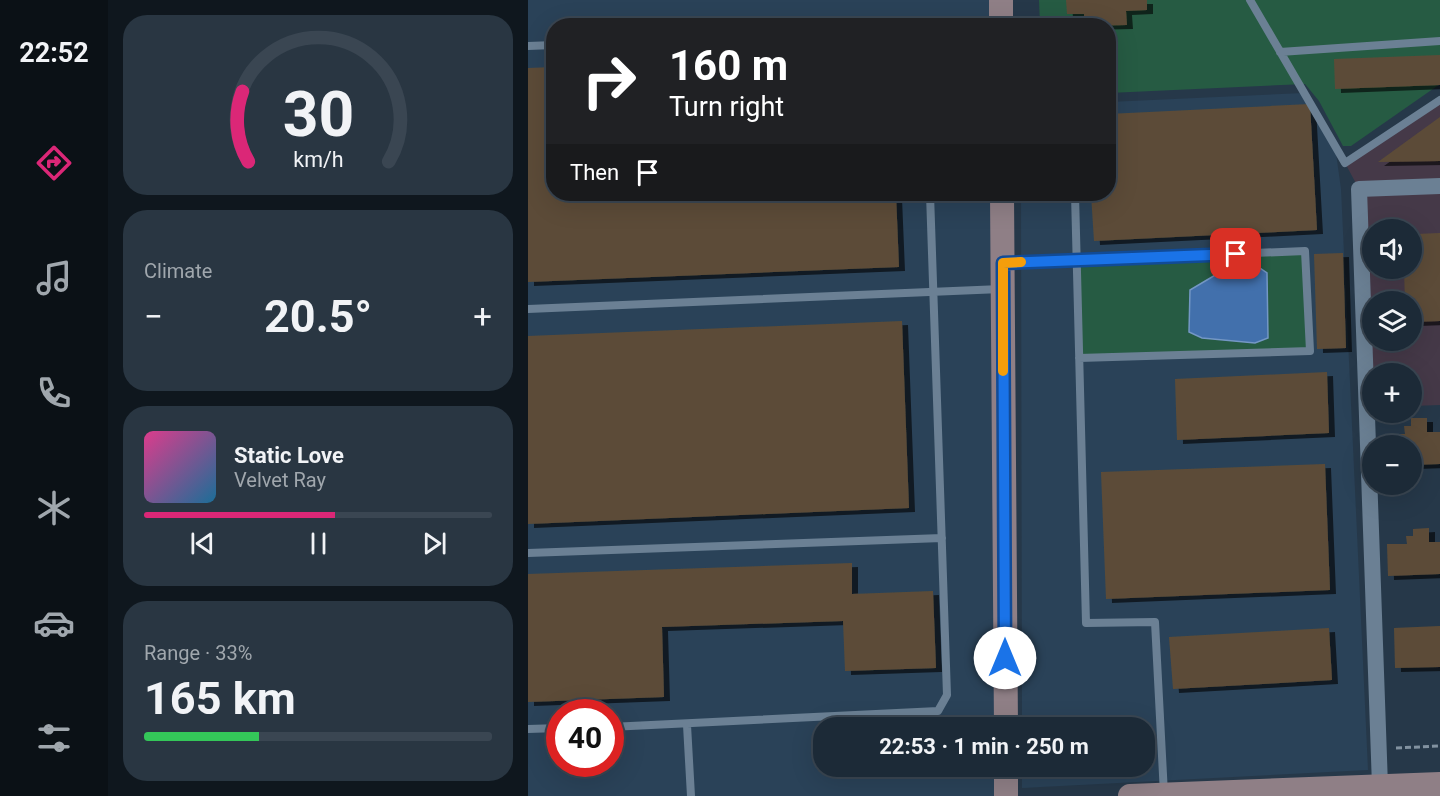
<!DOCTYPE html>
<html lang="en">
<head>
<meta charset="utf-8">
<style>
	body { margin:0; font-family:Roboto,sans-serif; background:#293642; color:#f1f3f6; height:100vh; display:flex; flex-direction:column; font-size:22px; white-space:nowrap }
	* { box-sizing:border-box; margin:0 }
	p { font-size:20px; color:#a0a7ad }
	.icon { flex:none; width:33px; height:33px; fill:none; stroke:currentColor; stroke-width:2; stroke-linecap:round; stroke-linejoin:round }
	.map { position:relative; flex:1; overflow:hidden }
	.details { display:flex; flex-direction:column; gap:15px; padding:15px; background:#0f171e; width:420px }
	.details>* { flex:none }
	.hud { position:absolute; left:18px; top:18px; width:570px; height:183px; border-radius:24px; box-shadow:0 6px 24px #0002,0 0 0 2px #3a4652; background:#202124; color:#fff; overflow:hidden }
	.tools { position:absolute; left:834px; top:219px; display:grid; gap:12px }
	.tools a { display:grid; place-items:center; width:60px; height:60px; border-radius:50%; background:#1c2a37; box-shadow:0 6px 24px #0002,0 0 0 2px #3a4652; font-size:30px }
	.speed { position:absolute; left:18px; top:699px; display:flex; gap:12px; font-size:30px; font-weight:700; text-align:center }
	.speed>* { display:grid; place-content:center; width:78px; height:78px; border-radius:50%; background:#1c2a37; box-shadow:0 6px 24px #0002,0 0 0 2px #3a4652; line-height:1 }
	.speed .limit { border:9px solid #d22; background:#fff; color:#111 }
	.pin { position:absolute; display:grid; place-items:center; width:51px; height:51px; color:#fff; margin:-26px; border-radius:12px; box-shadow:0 3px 9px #0006 }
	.me { position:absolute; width:66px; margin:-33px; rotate:0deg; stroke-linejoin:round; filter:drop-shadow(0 0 4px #0008) }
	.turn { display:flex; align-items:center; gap:21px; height:126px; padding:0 24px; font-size:27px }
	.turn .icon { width:78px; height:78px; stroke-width:2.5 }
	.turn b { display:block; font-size:42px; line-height:51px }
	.then { display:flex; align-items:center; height:57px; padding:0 24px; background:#0003; gap:12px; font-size:22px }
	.big { font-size:45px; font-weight:700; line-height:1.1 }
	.details .tile { flex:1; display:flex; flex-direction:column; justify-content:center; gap:9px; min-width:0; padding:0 21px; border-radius:24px; background:#293642 }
	.details .dial { align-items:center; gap:0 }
	.dial svg { height:156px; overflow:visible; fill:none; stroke:#3a4652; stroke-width:7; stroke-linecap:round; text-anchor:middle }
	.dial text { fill:#f1f3f6; stroke:none }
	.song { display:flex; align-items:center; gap:18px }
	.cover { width:72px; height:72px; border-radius:9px; background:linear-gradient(135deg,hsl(330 70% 55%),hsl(200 70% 35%)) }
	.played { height:6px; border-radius:3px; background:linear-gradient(90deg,#db2777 55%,#3a4652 55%) }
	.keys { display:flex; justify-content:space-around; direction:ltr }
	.heat { display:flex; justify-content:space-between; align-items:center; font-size:33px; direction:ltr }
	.charge { height:9px; border-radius:4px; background:linear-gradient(90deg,#34c759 33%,#3a4652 0) }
	.trip { position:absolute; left:285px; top:717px; width:342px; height:60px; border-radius:24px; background:#1c2a37; box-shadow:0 6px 24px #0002,0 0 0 2px #3a4652; font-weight:700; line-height:60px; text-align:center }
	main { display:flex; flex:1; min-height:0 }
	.tab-bar { display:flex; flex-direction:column; width:108px; justify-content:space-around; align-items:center; background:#0b1116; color:#a0a7ad }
	.tab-bar .icon { width:42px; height:42px }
	.tab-bar .active { color:#db2777 }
	.tab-bar b { font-size:27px; color:#f1f3f6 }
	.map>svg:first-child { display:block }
	.commercial { fill:#453948; fill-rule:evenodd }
	.built { fill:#2a4258; fill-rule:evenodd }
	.green { fill:#265b43 }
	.water { fill:#4270ac; stroke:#7497c5; stroke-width:1.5 }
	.building { fill:#5c4c37; filter:url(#shadow) }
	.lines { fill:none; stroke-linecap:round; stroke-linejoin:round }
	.path { stroke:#8292a0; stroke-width:3; stroke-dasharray:6 3; stroke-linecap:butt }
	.lane { stroke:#6b8094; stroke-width:8 }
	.street { stroke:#6b8094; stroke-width:16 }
	.secondary { stroke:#8f7f86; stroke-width:24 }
	.route-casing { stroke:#114b97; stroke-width:15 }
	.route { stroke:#1a73e8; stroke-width:10 }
	.slow { stroke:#f59e0b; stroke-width:10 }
</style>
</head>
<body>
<main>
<nav class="tab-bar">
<b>22:52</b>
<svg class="icon active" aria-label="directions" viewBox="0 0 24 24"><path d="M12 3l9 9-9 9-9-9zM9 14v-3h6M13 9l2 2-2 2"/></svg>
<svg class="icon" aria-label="music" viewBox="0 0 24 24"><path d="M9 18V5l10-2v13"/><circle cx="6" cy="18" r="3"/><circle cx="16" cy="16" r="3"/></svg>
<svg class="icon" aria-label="phone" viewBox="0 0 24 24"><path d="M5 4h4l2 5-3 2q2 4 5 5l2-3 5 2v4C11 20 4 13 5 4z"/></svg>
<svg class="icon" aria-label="climate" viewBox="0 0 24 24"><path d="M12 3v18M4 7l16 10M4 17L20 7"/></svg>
<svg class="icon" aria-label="car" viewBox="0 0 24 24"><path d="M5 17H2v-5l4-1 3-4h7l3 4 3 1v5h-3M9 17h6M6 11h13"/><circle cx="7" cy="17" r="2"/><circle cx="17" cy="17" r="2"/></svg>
<svg class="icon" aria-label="filters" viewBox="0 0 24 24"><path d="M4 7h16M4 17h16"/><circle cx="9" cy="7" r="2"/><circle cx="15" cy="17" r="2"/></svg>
</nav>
<section class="details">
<div class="tile dial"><svg viewBox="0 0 100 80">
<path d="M14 69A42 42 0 1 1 86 69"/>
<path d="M14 69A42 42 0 0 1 11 33" stroke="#db2777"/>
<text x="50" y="56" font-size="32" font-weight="700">30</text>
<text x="50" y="72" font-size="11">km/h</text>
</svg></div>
<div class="tile"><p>Climate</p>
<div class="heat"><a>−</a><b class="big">20.5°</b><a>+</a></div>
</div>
<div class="tile">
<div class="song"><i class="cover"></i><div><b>Static Love</b><p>Velvet Ray</p></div></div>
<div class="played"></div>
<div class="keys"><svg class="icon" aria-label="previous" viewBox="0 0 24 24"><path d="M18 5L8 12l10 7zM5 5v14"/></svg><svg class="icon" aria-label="pause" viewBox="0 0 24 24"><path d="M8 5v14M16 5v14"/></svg><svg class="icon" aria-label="next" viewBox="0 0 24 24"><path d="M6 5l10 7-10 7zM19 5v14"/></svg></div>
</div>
<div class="tile"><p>Range · 33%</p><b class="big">165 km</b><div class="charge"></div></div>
</section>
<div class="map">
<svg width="912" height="796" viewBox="0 0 912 796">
	<defs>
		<filter id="shadow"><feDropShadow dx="6" dy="4" stdDeviation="0" flood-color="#0009"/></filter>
	</defs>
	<rect width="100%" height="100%" fill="#263849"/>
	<path class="commercial" d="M912 100V405L884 406V374H844L831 189 817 163ZM844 230H884V268H844ZM844 302H884V340H844Z"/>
	<path class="built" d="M0 0H473V25L26 26V194H474L478 727 296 728V766L478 767V796H0ZM32 712H82V764H32Z
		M776 93 807 146 813 189 840 770 494 788V767L616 766V728L494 727 493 194H580L581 102Z"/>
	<path class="green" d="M511 0H912V84L823 146H815L791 101 777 84 581 93 580 26 512 25Z
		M777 251 782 351 551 358 549 260Z"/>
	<path class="water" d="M729 266 739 273 740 338 727 343 674 338 661 332 662 290 694 271Z"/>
	<path class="building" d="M538 0H619V10L598 11 599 25 556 26V14H539Z
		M912 55V85L807 89 806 59Z
		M26 67V194H368L371 267 0 282V68Z
		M782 104 789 230 566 241 563 194H580V114Z
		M912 117V161L850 162Z
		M912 233V321L885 322 884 302H877L876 268H884V244H890L889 234Z
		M815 253 818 348 789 349 786 254Z
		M374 321 381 508 0 524V336Z
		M799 372 801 433 649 440 647 379Z
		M883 418H899V432H912V464L884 465V446H858L857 434H877L876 426H883Z
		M797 464 802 590 578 599 573 472Z
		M901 528V542H912V574L860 576 859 544H879L878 536H885V529Z
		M324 563V594L405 591 408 668 317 671 315 621 134 627 136 697 0 702V574Z
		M912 626V667L867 668 866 628Z
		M801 628 804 680 645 689 641 637Z"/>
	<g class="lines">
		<path class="path" d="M868 748 912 746"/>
		<path class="lane" d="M722 0 817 163 912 100
			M0 46 26 45
			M752 52 912 41
			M547 194 558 623 627 622 636 794
			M475 263 777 251 782 351 551 358
			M0 309 473 289
			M0 553 414 538
			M159 725 163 796
			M82 727 410 711 419 695 402 194
			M0 729 32 728"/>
		<path class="street" d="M852 786 831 189 912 186"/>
		<path class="secondary" d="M473 0V26
			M474 194 478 728
			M478 766V796
			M602 796 912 784"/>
	</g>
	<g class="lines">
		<defs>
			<path id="route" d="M477 658 475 263 708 254"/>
		</defs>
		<use href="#route" class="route-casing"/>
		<use href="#route" class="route"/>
		<path class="slow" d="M475 371V263L493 262"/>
	</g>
</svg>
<div class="tools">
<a><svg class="icon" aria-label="sound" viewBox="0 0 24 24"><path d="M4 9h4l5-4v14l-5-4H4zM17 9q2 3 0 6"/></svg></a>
<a><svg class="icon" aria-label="layers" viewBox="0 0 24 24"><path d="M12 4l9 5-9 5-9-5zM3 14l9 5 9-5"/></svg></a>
<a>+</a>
<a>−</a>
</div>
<div class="speed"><div class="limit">40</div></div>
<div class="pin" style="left:708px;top:254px;background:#d93025"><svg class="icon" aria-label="arrive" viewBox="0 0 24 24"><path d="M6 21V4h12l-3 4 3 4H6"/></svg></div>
<svg class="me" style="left:477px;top:658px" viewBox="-20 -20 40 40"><circle r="19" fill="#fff"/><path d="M0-13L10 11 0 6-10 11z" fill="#1a73e8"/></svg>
<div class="trip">22:53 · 1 min · 250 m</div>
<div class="hud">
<div class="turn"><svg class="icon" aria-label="right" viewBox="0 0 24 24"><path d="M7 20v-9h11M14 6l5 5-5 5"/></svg><div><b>160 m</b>Turn right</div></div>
<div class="then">Then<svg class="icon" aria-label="arrive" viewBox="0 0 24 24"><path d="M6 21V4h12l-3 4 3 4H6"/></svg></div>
</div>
</div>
</main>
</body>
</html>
